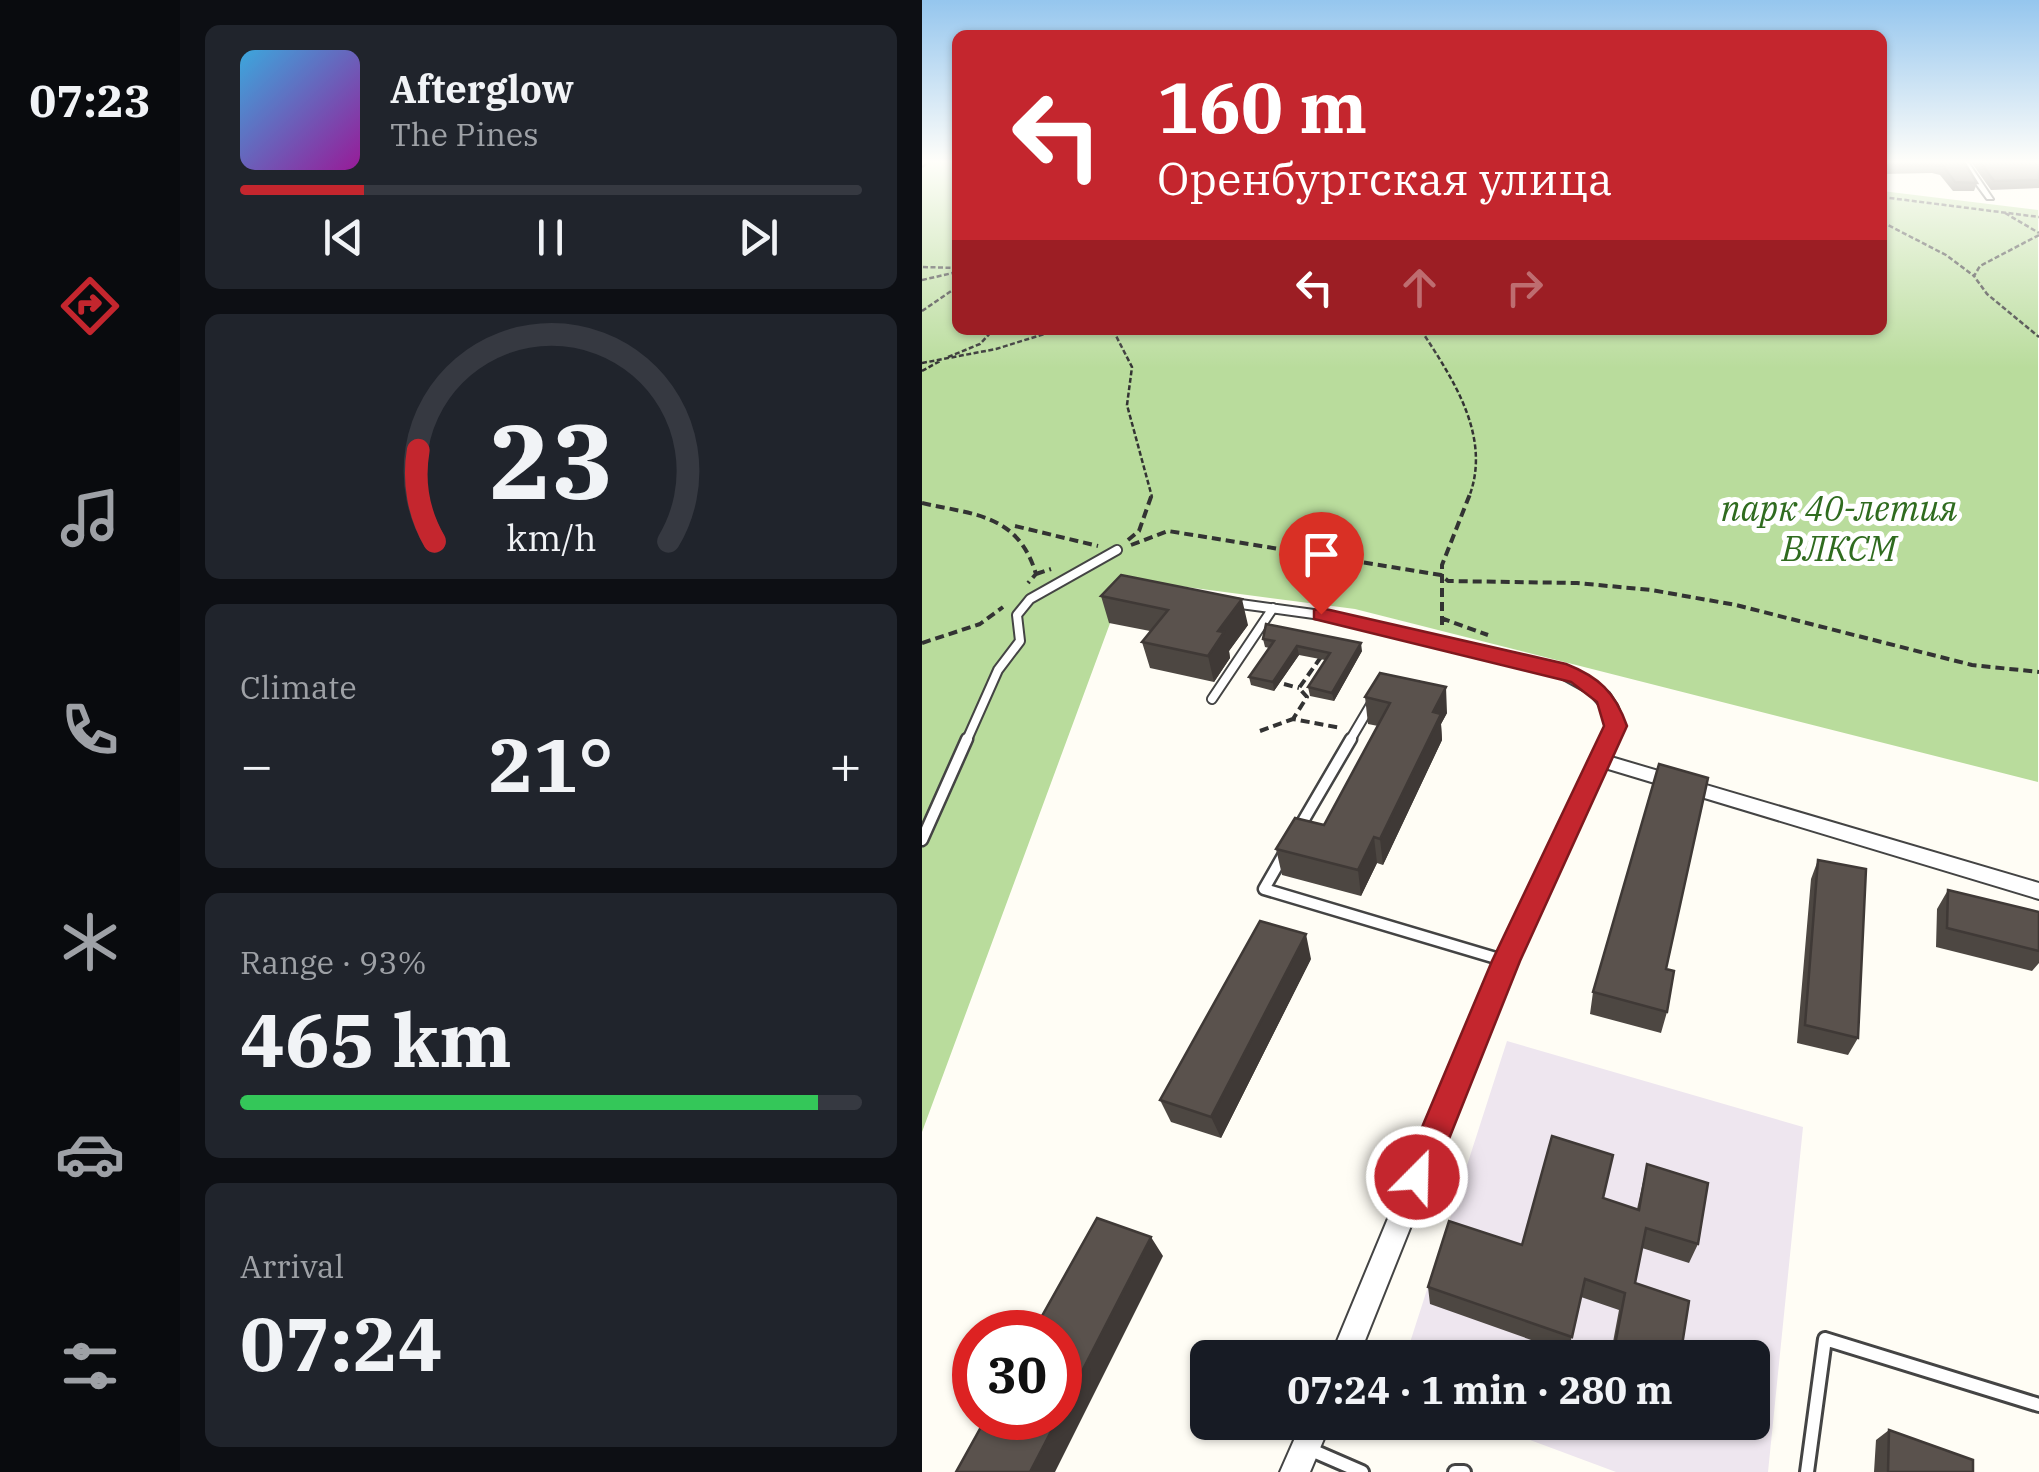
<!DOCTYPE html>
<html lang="en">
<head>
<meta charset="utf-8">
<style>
	body { margin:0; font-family:"IBM Plex Serif",serif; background:#20242c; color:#f1f3f6; height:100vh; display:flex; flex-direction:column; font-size:38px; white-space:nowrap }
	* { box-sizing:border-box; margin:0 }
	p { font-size:32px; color:#9ea1a6 }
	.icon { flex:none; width:55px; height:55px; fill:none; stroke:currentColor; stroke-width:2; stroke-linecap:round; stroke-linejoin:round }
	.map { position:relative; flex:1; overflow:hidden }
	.drawer { display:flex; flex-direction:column; gap:25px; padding:25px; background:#0d0f14; width:742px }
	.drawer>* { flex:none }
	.top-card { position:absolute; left:30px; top:30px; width:935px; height:305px; border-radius:15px; box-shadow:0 2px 8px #0004; background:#c4262e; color:#fff; overflow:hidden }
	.speed { position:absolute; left:30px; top:1310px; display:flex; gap:20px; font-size:50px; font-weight:700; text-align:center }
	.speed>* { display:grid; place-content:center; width:130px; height:130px; border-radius:50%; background:#171b24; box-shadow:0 2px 8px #0004; line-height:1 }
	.speed .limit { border:15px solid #d22; background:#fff; color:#111 }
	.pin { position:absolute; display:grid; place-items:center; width:85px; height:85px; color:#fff; margin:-102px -42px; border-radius:50% 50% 50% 0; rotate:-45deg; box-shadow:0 0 10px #0007 }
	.pin .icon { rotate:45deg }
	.me { position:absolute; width:110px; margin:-55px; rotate:23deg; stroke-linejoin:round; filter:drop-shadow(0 0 8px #0008) }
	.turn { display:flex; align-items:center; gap:35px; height:210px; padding:0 40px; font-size:45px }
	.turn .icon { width:130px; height:130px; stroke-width:2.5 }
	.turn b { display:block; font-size:70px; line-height:85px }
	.lanes { display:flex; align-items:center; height:95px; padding:0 40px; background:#0003; justify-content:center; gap:50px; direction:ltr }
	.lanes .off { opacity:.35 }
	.big { font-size:75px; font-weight:700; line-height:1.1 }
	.drawer .widget { flex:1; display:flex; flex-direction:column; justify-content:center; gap:15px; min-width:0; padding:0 35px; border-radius:15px; background:#20242c }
	.drawer .dial { align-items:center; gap:0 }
	.dial svg { height:260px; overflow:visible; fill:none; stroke:#363941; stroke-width:7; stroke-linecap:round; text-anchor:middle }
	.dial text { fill:#f1f3f6; stroke:none }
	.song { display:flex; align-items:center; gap:30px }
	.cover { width:120px; height:120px; border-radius:15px; background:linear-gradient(135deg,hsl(200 70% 55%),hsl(300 70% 35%)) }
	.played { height:10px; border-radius:5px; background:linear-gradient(90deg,#c4262e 20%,#363941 20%) }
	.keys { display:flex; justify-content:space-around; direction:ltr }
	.heat { display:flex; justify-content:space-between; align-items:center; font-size:55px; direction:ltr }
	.charge { height:15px; border-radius:8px; background:linear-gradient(90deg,#34c759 93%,#363941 0) }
	.trip { position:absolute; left:268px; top:1340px; width:580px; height:100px; border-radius:15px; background:#171b24; box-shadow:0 2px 8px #0004; font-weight:700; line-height:100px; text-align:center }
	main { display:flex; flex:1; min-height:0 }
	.tabs { display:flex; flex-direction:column; width:180px; justify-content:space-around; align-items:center; background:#090b0e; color:#9ea1a6 }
	.tabs .icon { width:70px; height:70px }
	.tabs .selected { color:#c4262e }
	.tabs b { font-size:45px; color:#f1f3f6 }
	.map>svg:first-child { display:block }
	.industrial { fill:#eee6ef }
	.forest { fill:#b9dc9c }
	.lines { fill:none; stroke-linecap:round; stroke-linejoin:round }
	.lane-far2-casing { stroke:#444; stroke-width:12 }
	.lane-far1-casing { stroke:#444; stroke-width:15 }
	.lane-casing { stroke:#444; stroke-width:18 }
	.street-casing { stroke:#444; stroke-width:4 }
	.path-far1 { stroke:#333; stroke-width:2.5; stroke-dasharray:5 2.5; stroke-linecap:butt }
	.path { stroke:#333; stroke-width:4; stroke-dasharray:9 5; stroke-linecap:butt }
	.lane-far2 { stroke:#fff; stroke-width:8 }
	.lane-far1 { stroke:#fff; stroke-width:10 }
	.lane { stroke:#fff; stroke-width:12 }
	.street { fill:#fff; fill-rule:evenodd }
	.wall { fill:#4d4742 }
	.shaded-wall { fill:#3f3936 }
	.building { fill:#5a524d; stroke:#3f3936; stroke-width:2.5 }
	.route { fill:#c4262e; stroke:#7f191e; stroke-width:2.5 }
	.labels { text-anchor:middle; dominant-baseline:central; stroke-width:10; stroke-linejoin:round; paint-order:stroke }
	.park-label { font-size:35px; font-style:italic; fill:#2f6b1f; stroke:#fff }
</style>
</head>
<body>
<main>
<nav class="tabs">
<b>07:23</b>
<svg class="icon selected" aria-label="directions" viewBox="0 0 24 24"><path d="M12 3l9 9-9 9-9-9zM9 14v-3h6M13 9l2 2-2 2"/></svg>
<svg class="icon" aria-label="music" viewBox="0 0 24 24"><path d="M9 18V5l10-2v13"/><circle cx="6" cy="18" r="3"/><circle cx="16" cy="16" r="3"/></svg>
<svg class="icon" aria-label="phone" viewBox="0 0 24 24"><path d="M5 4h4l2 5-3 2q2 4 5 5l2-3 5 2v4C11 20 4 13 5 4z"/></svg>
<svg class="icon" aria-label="climate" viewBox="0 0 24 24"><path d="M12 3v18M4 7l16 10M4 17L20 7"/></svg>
<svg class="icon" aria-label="car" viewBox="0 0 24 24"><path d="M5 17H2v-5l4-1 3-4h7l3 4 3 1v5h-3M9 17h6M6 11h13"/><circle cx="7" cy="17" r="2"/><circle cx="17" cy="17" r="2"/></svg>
<svg class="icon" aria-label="filters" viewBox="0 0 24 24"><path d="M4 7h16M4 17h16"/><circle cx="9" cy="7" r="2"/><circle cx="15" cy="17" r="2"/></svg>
</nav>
<section class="drawer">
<div class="widget">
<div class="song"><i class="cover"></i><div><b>Afterglow</b><p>The Pines</p></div></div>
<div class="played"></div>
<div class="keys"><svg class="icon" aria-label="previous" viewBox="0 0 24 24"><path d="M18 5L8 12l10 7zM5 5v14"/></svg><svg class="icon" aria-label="pause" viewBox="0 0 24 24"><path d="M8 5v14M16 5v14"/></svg><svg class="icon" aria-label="next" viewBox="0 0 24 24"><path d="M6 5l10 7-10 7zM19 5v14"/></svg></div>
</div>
<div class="widget dial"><svg viewBox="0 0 100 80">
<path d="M14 69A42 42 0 1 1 86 69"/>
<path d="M14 69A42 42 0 0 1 9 41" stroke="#c4262e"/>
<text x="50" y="56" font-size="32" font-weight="700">23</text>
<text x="50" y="72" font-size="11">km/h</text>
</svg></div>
<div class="widget"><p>Climate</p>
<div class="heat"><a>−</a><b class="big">21°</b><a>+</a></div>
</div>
<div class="widget"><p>Range · 93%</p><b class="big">465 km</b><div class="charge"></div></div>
<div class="widget"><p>Arrival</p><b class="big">07:24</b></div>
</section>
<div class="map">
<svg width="1117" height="1472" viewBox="0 0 1117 1472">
	<rect width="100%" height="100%" fill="#fffdf5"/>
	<path class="industrial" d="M585 1041 881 1127 846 1472H694L562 1423 830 1422V1358H483Z"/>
	<path class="forest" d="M0 162H35V330H960V191L1116 210V782L433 609 234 583 197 599 0 1132Z"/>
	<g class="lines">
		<defs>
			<path id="lane-far2" d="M311 603 399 615
				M290 699 351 608
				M44 742 76 670 98 641 95 615 108 599 195 550
				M427 742 450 703"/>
			<path id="lane-far1" d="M377 828 429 739
				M0 840 45 739
				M362 854 342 889 584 961"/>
			<path id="lane" d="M387 1449 440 1472
				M533 1472H542
				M885 1472 903 1339 1117 1405"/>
			<path id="street" d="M1038 162H1046L1071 199H1065Z
				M399 610 642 665 671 680 687 693 695 705 703 726 689 757 1117 883V899L683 768 595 961 436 1358H408L573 961 685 726 679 707 668 694 632 674 394 618 391 615 394 612Z
				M380 1422H409L388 1472H358Z"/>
		</defs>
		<use href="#lane-far2" class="lane-far2-casing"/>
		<use href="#lane-far1" class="lane-far1-casing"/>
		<use href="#lane" class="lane-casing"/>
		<use href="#street" class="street-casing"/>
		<path class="path-far1" d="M0 167 7 162
			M960 197 1117 217
			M1083 213 1117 233
			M960 222 1024 255 1052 276
			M1117 235 1058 266 1052 276 1065 294 1117 337
			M1 267 35 268
			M0 280 35 272
			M0 311 35 287
			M191 330 210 367 205 405 230 497
			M499 330C531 379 570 437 547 497
			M26 357 58 344 71 330
			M0 363 74 349 135 330
			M0 371 18 361"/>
		<path class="path" d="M0 503C53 515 96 514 114 574L106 583
			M93 526 176 546
			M206 540 217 531 230 494
			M209 545 246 531 519 575 526 581 655 583 729 590 814 605 1050 665 1117 672
			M114 574 129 569
			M519 618 566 635
			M520 625V565L548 494
			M0 643 58 624 81 607
			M399 657 377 688 385 697 371 719 419 728
			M362 684 377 688
			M338 731 371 719"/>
		<use href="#lane-far2" class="lane-far2"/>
		<use href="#lane-far1" class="lane-far1"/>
		<use href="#lane" class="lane"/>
		<use href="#street" class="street"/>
	</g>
	<path class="wall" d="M960 162H1042L1055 183 1052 191H1031L1018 175 1010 173 960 174Z
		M1049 162H1117V188L1069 190Z
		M179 596 326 625 307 651 308 658 292 682 228 668 220 642 228 631 187 623Z
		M341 639 440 651 412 701 388 696 386 687 403 660 377 655 352 691 329 685 327 677 347 648 343 647Z
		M443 697 525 713 519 724 520 740 461 865 455 863 439 896 360 875 354 849 402 825 456 726 446 724Z
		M896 860 936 1038 926 1055 875 1043 889 879Z
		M1026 890 1117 912V963L1110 971 1014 947 1015 909Z
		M389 959 299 1138 249 1122 238 1100Z
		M744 969 745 1012 739 1033 668 1014 671 992Z
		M725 1164 776 1244 767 1263 720 1248 713 1283 758 1358H688L697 1310 659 1297 646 1353 508 1304 506 1287 600 1245 681 1198 715 1209Z
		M967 1430 1051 1472H952L954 1440Z"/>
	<path class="shaded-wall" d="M320 599 326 625 307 651 308 658 292 682 286 656 296 631Z
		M439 643 440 651 412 701 410 693Z
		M375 646 377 655 352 691 351 682Z
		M524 687 525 713 519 724 520 740 461 865 458 839 511 712Z
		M452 837 455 863 439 896 436 870Z
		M384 934 389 959 299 1138 289 1117Z
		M229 1237 241 1256 133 1472H108L136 1418H138V1414Z"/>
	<path class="building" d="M960 162H1042L1055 183 1033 182 1021 166 1012 165H960Z
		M1058 162H1117V180L1072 181Z
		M199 575 320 599 296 631 302 632 286 656 220 642 246 610 179 596Z
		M344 624 439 643 410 693 386 687 408 653 375 646 351 682 327 677 352 641 341 639Z
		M458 673 524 687 511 712 519 714 458 839 452 837 436 870 354 849 373 818 402 825 468 703 443 697Z
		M737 764 786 778 744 969 752 971 745 1012 671 992Z
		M896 860 944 869 936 1038 883 1025Z
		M1026 890 1117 912V951L1025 928Z
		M338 921 384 934 289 1117 238 1100Z
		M630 1136 691 1155 681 1198 717 1210 725 1164 786 1183 776 1244 724 1228 713 1283 767 1301 758 1358H714L692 1350 703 1293 663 1279 650 1337 506 1287 527 1221 600 1245Z
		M175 1218 229 1237 138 1414V1332H111Z
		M64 1418H136L108 1472H34Z
		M967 1430 1051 1460V1472H966Z"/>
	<linearGradient id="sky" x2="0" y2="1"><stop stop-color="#95c6ee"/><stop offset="0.44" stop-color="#fffefa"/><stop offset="1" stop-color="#fffefa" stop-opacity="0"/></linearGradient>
	<rect width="1117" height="368" fill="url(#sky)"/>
	<path class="route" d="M399 608 644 664C677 677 693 692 705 726L598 961 507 1189 495 1193 484 1189 479 1177 570 961 682 726 675 702 649 682 392 619V610Z"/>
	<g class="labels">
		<g class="park-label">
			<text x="917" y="508">парк 40-летия<tspan x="917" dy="40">ВЛКСМ</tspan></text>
		</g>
	</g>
</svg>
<div class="speed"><div class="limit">30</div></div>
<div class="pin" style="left:399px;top:614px;background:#d93025"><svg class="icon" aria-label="arrive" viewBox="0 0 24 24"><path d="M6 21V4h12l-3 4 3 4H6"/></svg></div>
<svg class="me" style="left:495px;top:1177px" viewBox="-20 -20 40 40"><circle r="17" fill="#c4262e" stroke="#fff" stroke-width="3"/><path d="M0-11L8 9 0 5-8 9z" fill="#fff"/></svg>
<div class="trip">07:24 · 1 min · 280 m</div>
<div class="top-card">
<div class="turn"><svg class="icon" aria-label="left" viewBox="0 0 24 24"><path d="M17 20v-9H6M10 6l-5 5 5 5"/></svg><div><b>160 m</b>Оренбургская улица</div></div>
<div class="lanes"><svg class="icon" aria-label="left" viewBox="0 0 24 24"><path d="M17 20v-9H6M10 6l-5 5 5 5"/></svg><svg class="icon off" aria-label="ahead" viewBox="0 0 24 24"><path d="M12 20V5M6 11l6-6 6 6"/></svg><svg class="icon off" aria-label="right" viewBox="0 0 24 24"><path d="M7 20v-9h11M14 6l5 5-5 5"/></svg></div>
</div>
</div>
</main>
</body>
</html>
